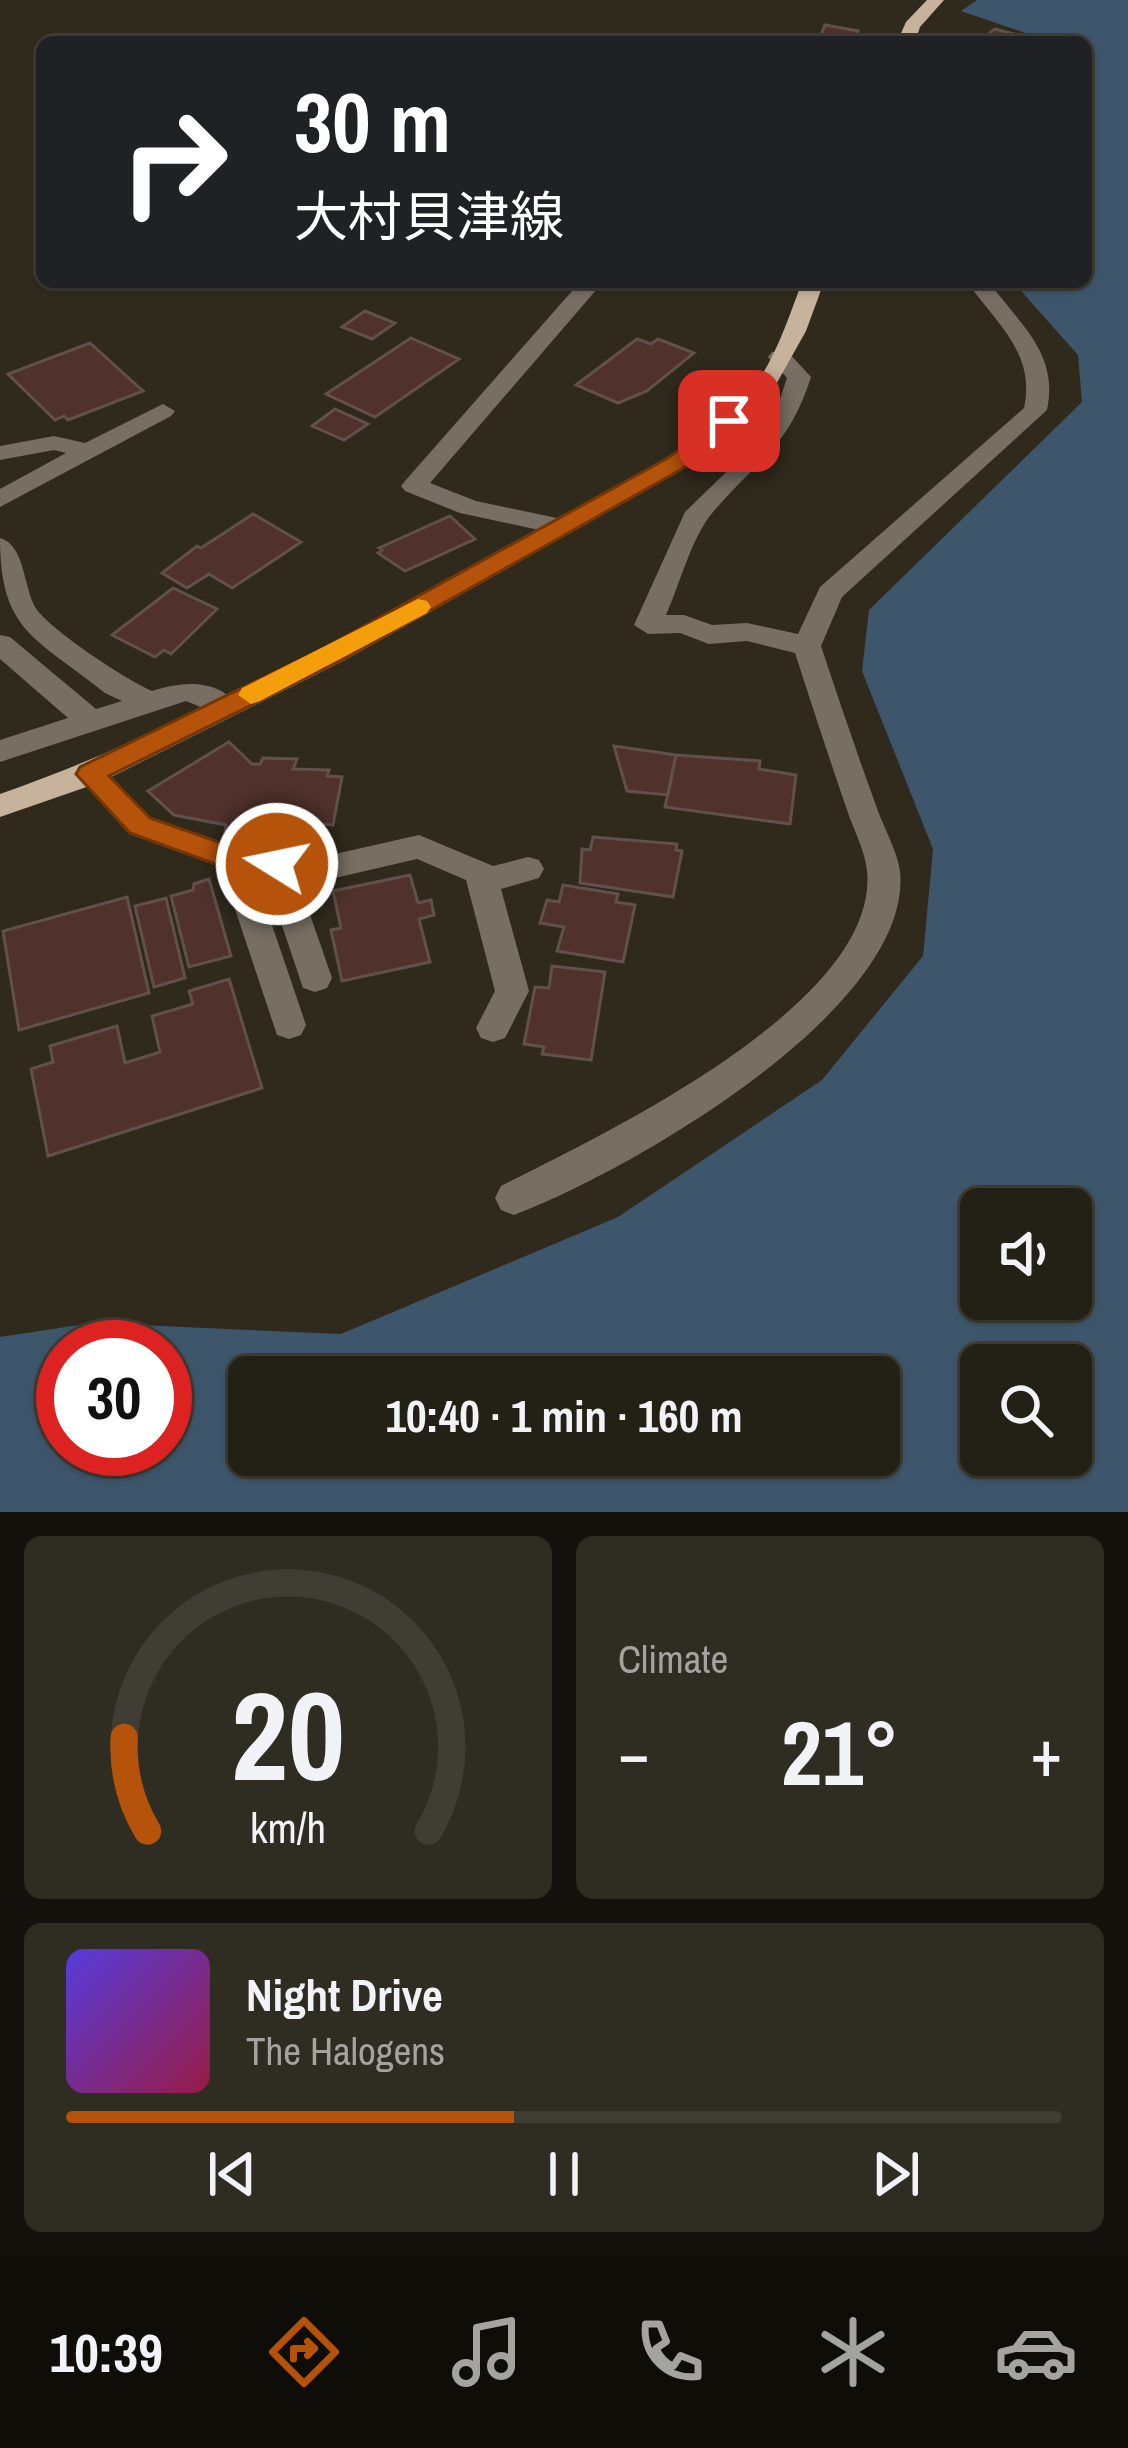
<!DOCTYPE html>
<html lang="en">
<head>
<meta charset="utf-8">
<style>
	body { margin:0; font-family:"Archivo Narrow","Noto Sans JP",sans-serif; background:#2f2d22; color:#f1f3f6; height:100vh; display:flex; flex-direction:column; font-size:45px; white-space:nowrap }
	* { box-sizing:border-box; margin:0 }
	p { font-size:39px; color:#a3a3a0 }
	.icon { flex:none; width:66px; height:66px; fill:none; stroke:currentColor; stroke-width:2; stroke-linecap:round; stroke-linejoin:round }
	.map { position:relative; height:1512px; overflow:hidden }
	.drawer { display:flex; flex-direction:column; gap:24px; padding:24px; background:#13120c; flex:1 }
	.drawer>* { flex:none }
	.hud { position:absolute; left:36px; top:36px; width:1056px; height:252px; border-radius:18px; box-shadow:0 3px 9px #0004,0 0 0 3px #403e34; background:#202124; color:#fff; overflow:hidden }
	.tools { position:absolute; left:960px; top:1188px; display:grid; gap:24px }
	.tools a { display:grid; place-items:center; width:132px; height:132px; border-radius:18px; background:#232015; box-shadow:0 3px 9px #0004,0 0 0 3px #403e34; font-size:60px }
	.speed { position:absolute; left:36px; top:1320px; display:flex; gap:24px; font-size:60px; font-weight:700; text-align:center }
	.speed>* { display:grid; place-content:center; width:156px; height:156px; border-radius:50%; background:#232015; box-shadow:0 3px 9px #0004,0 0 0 3px #403e34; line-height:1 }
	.speed .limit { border:18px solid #d22; background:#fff; color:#111 }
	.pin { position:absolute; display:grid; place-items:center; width:102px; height:102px; color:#fff; margin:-51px; border-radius:24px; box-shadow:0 6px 18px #0006 }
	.me { position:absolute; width:132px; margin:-66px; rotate:280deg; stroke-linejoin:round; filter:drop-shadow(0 0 9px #0008) }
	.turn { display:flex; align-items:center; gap:42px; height:252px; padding:0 60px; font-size:54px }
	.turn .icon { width:156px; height:156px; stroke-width:2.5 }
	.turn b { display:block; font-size:84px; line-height:102px }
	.big { font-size:90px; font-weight:700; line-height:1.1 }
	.drawer .tile { flex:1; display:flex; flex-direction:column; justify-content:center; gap:18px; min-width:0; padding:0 42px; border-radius:18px; background:#2f2d22 }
	.drawer .dial { align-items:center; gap:0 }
	.dial svg { height:312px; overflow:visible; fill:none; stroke:#403e34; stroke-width:7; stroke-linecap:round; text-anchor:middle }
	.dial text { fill:#f1f3f6; stroke:none }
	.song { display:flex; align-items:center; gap:36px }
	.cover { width:144px; height:144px; border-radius:18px; background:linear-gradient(135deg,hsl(250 70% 55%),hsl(340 70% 35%)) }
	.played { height:12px; border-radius:6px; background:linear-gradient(90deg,#b45309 45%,#403e34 45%) }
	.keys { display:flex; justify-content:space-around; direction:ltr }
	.heat { display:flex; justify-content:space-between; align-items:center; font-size:66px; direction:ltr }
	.drawer .tiles { flex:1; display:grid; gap:24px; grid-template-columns:1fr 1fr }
	.tile:last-child { grid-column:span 2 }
	.trip { position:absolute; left:228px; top:1356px; width:672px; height:120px; border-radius:18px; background:#232015; box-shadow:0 3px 9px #0004,0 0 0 3px #403e34; font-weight:700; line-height:120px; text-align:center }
	.tab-bar { display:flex; height:192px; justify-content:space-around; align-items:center; background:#0e0d08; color:#a3a3a0 }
	.tab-bar .icon { width:84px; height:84px }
	.tab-bar .current { color:#b45309 }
	.tab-bar b { font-size:54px; color:#f1f3f6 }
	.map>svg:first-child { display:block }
	.water { fill:#3e566c; fill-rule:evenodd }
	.building { fill:#50312b; stroke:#61504c; stroke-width:3 }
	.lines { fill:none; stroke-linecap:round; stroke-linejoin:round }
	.minor { fill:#786e63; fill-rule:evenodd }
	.major { fill:#c7b29b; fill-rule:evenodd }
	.route { fill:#b45309; stroke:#753606; stroke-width:3 }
	.slow { fill:#f59e0b }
</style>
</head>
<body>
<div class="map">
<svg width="1128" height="1512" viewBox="0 0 1128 1512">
	<rect width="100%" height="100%" fill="#2f2a1c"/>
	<path class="water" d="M977 0H1128V1512H0V1337L92 1323 341 1334 618 1217 822 1080 923 956 933 849 862 671 869 610 1082 402 1078 355 1013 282H1086V42H1052L961 11ZM981 1209H1071V1299H981ZM63 1347H165V1449H63ZM981 1365H1071V1455H981ZM249 1377H879V1455H249Z"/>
	<path class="building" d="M825 25 858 31 854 40 860 42H818Z
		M995 29 1029 38 1024 42H978Z
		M365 311 395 323 372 339 342 327Z
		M411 338 459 359 375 417 326 394Z
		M637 339 651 344 658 339 694 353 647 391 618 403 576 385Z
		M90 343 143 391 68 420 64 416 55 420 8 374Z
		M335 409 368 424 344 440 312 426Z
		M253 514 301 542 232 588 209 574 187 588 162 573 197 546 201 548Z
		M450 516 475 539 405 571 378 553 382 550 379 548Z
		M173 588 217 609 171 654 164 650 155 657 112 635Z
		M229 742 252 764H260L263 758 297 759 293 769 329 770 327 776 342 777 333 825 319 824 316 834 225 832 226 825 174 815 148 791Z
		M614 746 676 755 668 795 627 791Z
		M676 755 760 761 759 769 796 775 790 824 665 807Z
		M593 837 677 844 676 850 682 851 673 897 580 883 582 849 590 850Z
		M410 875 418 903 431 900 434 915 419 919 430 962 342 981 331 930 341 928 333 891Z
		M209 879 231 956 189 967 171 896 193 890 194 884Z
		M563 885 618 894 616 902 635 905 623 962 557 951 564 927 540 923 547 900 559 902Z
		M127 897 149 993 19 1030 3 931Z
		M166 898 185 978 154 987 135 906Z
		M552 966 605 972 591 1060 542 1054 544 1047 524 1044 535 987 549 988Z
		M229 979 262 1088 48 1156 31 1069 53 1062 50 1046 117 1026 125 1063 160 1052 152 1016 193 1004 189 991Z"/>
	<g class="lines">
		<path class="minor" d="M580 282H603L430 483 476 501 571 521 575 527 571 533 562 535 460 513 405 491 401 486 405 481Z
			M967 282H989C1020 325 1059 353 1047 410L842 597 821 646C839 701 858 756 878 811 885 830 897 851 900 871 914 1009 626 1173 514 1215L501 1210 495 1198 501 1186C602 1135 880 1004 867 871 865 850 853 829 847 810 829 758 812 705 795 653L747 641 709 644 680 633 648 634 634 625 685 512 750 449 777 408 787 378 768 357 772 352H788L811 377C788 449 757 460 713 512 691 538 680 584 666 615H684L712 625 747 623 798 634 820 587 1024 408C1036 353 996 323 967 282Z
			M163 404 175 411 171 416 0 507V489L66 453 54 450 0 460V446L54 436 85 443Z
			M0 538C26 545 23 590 37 610 55 633 125 679 152 691 183 681 217 678 240 707L235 714 225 717 186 701 0 762V740L68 718 0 659V635L10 637 96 709 122 701 105 693C37 638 0 633 0 538Z
			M90 763 101 766 151 818 244 850 335 854 419 835 493 866 528 857 539 860 544 869 539 878 501 889 529 991 505 1038 493 1042 481 1038 476 1028 495 991 466 880 417 859 335 878 297 877 332 978 327 988 315 992 303 988 265 875H255L306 1025 301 1035 289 1039 277 1035 221 867 129 834 75 774 79 766Z"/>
		<path class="major" d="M927 0H944L920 27 915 42H897L906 22Z
			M802 282H824L806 331 765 404 683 469 347 659 101 782 0 817V794C183 730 354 631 523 537 593 498 691 454 746 396 773 367 788 319 802 282Z"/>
	</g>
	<path class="route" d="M729 414 740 421 737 426 682 469 346 658 109 776 150 818 244 851 287 856 291 864 287 872 243 874 130 833 76 774 80 767 328 646 666 459Z"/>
	<path class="slow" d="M418 599 427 601 431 607 427 613 260 701 251 704 238 695 242 688Z"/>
</svg>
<div class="tools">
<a><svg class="icon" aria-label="sound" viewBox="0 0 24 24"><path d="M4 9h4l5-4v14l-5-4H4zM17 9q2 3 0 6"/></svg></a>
<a><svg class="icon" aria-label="search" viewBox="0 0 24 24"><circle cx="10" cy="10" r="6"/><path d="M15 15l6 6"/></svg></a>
</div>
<div class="speed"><div class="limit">30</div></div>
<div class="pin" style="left:729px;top:421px;background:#d93025"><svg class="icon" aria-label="arrive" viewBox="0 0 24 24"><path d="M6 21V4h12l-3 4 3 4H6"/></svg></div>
<svg class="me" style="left:277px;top:864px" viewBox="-20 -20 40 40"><circle r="17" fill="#b45309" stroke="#fff" stroke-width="3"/><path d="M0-11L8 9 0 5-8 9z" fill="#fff"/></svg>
<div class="trip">10:40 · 1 min · 160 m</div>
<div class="hud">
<div class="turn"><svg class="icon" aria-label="right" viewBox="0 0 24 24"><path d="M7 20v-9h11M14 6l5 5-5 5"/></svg><div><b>30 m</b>大村貝津線</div></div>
</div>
</div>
<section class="drawer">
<div class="tiles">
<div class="tile dial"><svg viewBox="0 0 100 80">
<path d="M14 69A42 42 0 1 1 86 69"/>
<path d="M14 69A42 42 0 0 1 8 45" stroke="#b45309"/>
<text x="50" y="56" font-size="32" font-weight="700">20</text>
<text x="50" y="72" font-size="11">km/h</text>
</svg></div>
<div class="tile"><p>Climate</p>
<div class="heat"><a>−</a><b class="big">21°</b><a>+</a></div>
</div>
<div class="tile">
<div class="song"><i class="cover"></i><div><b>Night Drive</b><p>The Halogens</p></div></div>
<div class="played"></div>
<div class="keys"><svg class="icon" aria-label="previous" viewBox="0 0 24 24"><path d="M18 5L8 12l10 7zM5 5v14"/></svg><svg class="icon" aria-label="pause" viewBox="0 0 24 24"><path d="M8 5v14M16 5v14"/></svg><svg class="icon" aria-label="next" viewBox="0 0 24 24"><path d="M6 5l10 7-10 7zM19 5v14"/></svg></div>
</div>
</div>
</section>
<nav class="tab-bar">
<b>10:39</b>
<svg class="icon current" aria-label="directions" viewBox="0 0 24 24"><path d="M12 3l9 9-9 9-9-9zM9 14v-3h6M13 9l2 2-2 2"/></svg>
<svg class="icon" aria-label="music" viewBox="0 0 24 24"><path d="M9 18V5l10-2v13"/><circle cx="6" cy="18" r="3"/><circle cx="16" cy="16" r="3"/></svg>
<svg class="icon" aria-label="phone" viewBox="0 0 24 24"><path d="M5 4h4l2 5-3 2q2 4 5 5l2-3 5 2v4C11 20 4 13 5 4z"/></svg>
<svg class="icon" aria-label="climate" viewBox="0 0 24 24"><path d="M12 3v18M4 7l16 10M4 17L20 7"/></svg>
<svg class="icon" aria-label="car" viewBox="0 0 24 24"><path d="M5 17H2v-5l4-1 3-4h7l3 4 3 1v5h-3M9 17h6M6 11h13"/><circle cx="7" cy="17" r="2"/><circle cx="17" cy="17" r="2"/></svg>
</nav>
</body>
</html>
